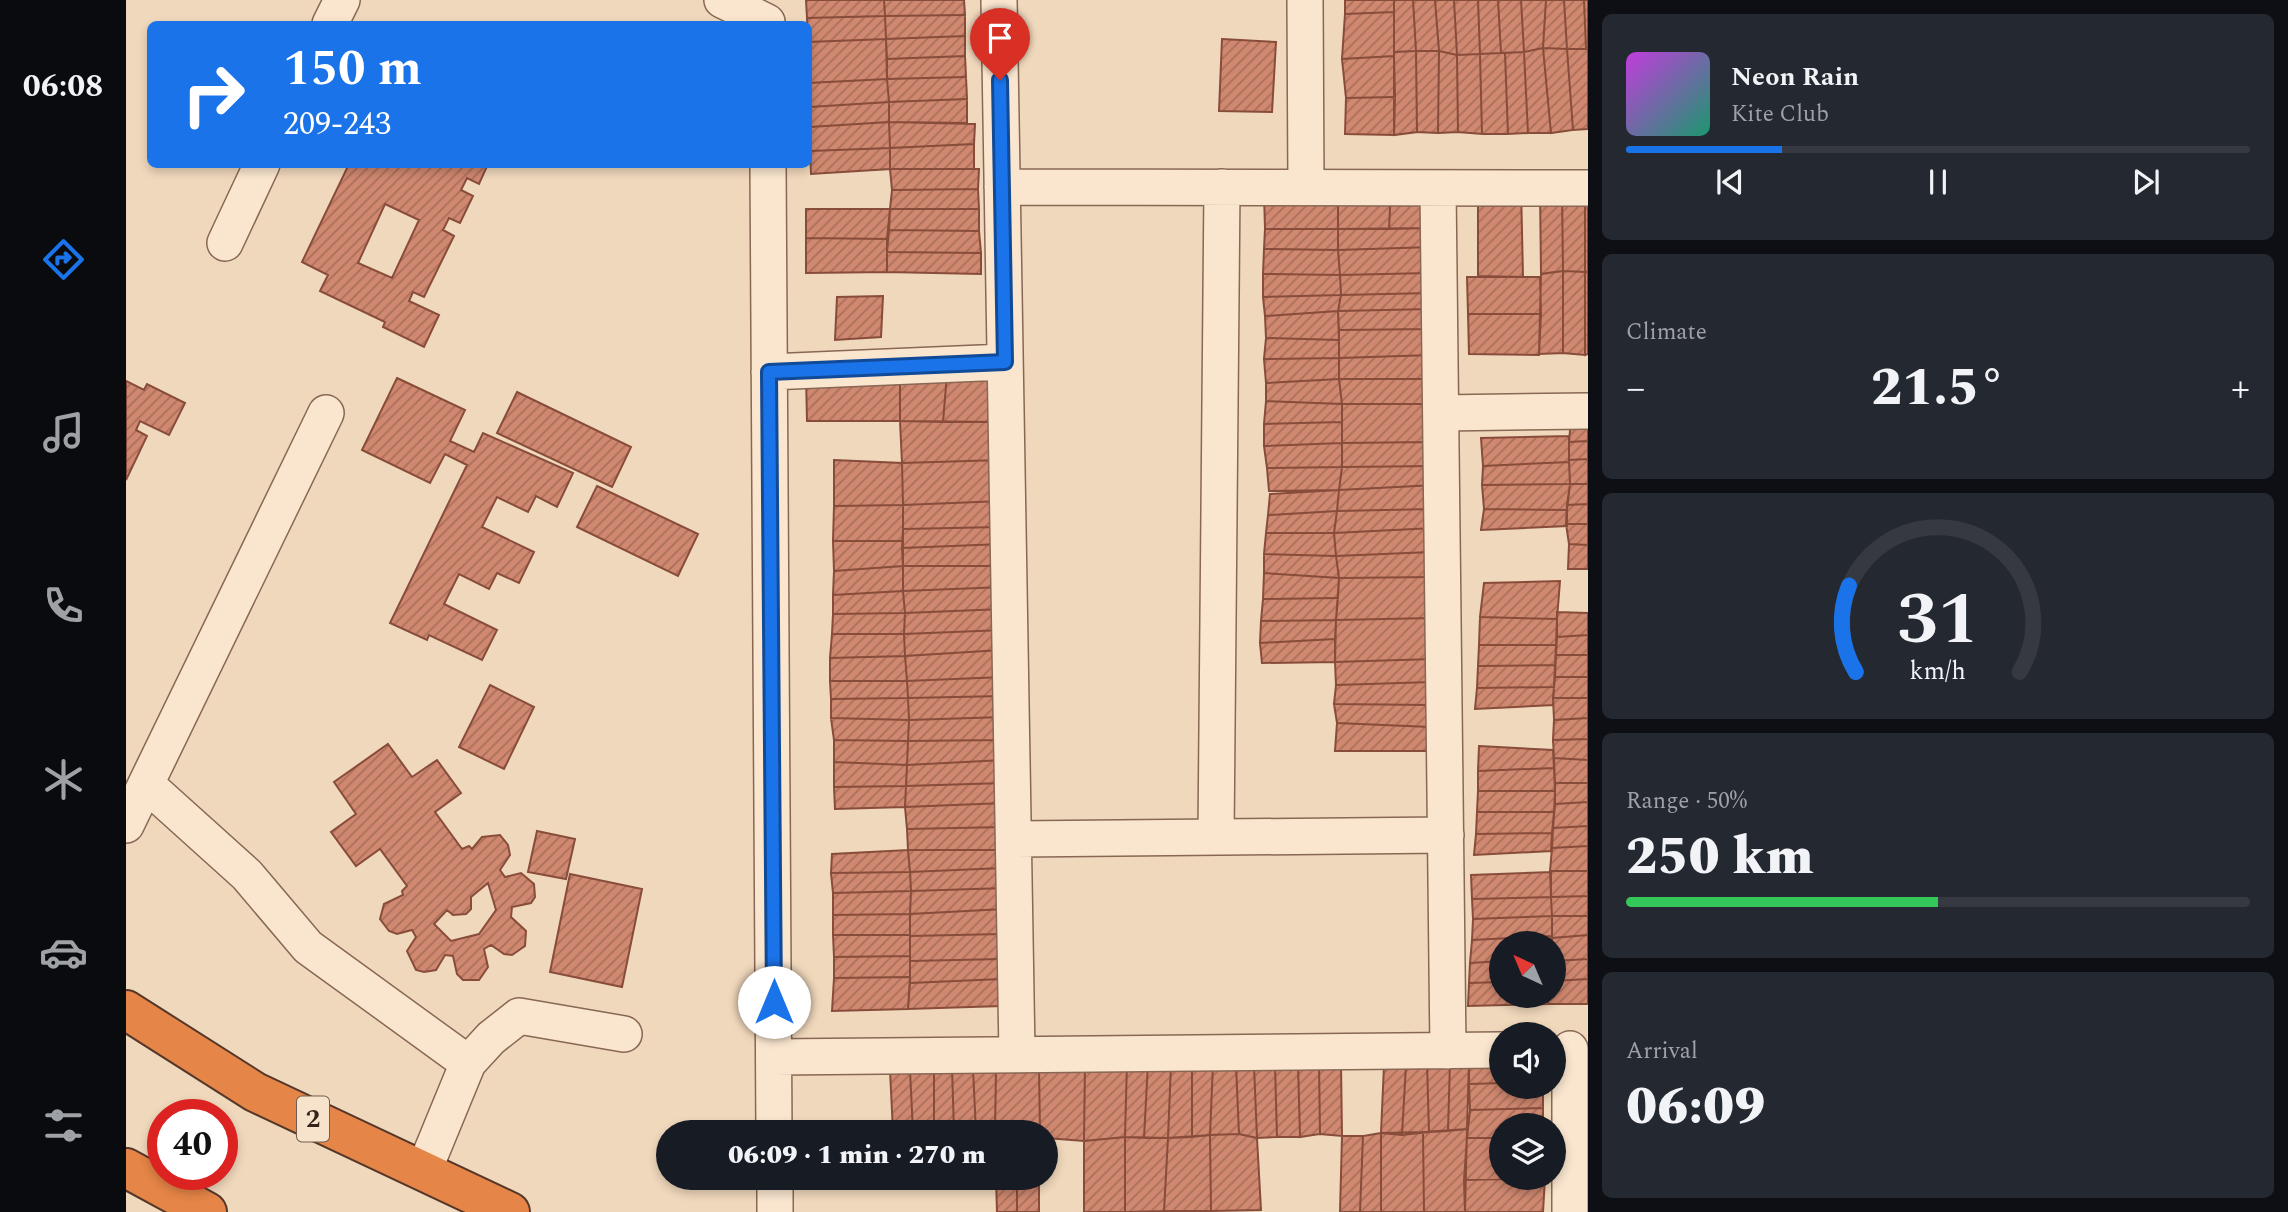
<!DOCTYPE html>
<html lang="en">
<head>
<meta charset="utf-8">
<style>
	body { margin:0; font-family:Spectral,serif; background:#242831; color:#f1f3f6; height:100vh; display:flex; flex-direction:column; font-size:26px; white-space:nowrap }
	* { box-sizing:border-box; margin:0 }
	p { font-size:23px; color:#9ea1a6 }
	.icon { flex:none; width:38px; height:38px; fill:none; stroke:currentColor; stroke-width:2; stroke-linecap:round; stroke-linejoin:round }
	.map { position:relative; flex:1; overflow:hidden }
	.drawer { display:flex; flex-direction:column; gap:14px; padding:14px; background:#0d0f14; width:700px }
	.drawer>* { flex:none }
	.banner { position:absolute; left:21px; top:21px; width:665px; height:147px; border-radius:10px; box-shadow:0 4px 10px #0003; background:#1a73e8; color:#fff; overflow:hidden }
	.needle { width:46px; rotate:316deg }
	.tools { position:absolute; left:1363px; top:931px; display:grid; gap:14px }
	.tools a { display:grid; place-items:center; width:77px; height:77px; border-radius:50%; background:#171b24; box-shadow:0 4px 10px #0003; font-size:35px }
	.speed { position:absolute; left:21px; top:1099px; display:flex; gap:14px; font-size:35px; font-weight:700; text-align:center }
	.speed>* { display:grid; place-content:center; width:91px; height:91px; border-radius:50%; background:#171b24; box-shadow:0 4px 10px #0003; line-height:1 }
	.speed .limit { border:10px solid #d22; background:#fff; color:#111 }
	.pin { position:absolute; display:grid; place-items:center; width:60px; height:60px; color:#fff; margin:-72px -30px; border-radius:50% 50% 50% 0; rotate:-45deg; box-shadow:0 0 7px #0007 }
	.pin .icon { rotate:45deg }
	.me { position:absolute; width:77px; margin:-38px; rotate:0deg; stroke-linejoin:round; filter:drop-shadow(0 0 5px #0008) }
	.turn { display:flex; align-items:center; gap:24px; height:147px; padding:0 21px; font-size:32px }
	.turn .icon { width:91px; height:91px; stroke-width:2.5 }
	.turn b { display:block; font-size:49px; line-height:60px }
	.big { font-size:52px; font-weight:800; line-height:1.1 }
	.drawer .card { flex:1; display:flex; flex-direction:column; justify-content:center; gap:10px; min-width:0; padding:0 24px; border-radius:10px; background:#242831 }
	.drawer .dial { align-items:center; gap:0 }
	.dial svg { height:182px; overflow:visible; fill:none; stroke:#363941; stroke-width:7; stroke-linecap:round; text-anchor:middle }
	.dial text { fill:#f1f3f6; stroke:none }
	.song { display:flex; align-items:center; gap:21px }
	.cover { width:84px; height:84px; border-radius:10px; background:linear-gradient(135deg,hsl(290 70% 55%),hsl(160 70% 35%)) }
	.played { height:7px; border-radius:4px; background:linear-gradient(90deg,#1a73e8 25%,#363941 25%) }
	.keys { display:flex; justify-content:space-around; direction:ltr }
	.heat { display:flex; justify-content:space-between; align-items:center; font-size:38px; direction:ltr }
	.charge { height:10px; border-radius:5px; background:linear-gradient(90deg,#34c759 50%,#363941 0) }
	.trip { position:absolute; left:530px; top:1120px; width:402px; height:70px; border-radius:35px; background:#171b24; box-shadow:0 4px 10px #0003; font-weight:800; line-height:70px; text-align:center }
	main { display:flex; flex:1; min-height:0 }
	.tabs { display:flex; flex-direction:column; width:126px; justify-content:space-around; align-items:center; background:#090b0e; color:#9ea1a6 }
	.tabs .icon { width:49px; height:49px }
	.tabs .current { color:#1a73e8 }
	.tabs b { font-size:32px; color:#f1f3f6 }
	.map>svg:first-child { display:block }
	.building { fill:url(#building-hatch); stroke:#884c3a; stroke-width:2; fill-rule:evenodd }
	.lines { fill:none; stroke-linecap:round; stroke-linejoin:round }
	.minor-casing { stroke:#886755; stroke-width:38 }
	.highway-casing { stroke:#55372a; stroke-width:42 }
	.minor { stroke:#fae6cf; stroke-width:35 }
	.highway { stroke:#e58547; stroke-width:38 }
	.route-casing { stroke:#114b97; stroke-width:18 }
	.route { stroke:#1a73e8; stroke-width:12 }
	.labels { text-anchor:middle; dominant-baseline:central; stroke-width:7; stroke-linejoin:round; paint-order:stroke }
	.shield { fill:#f7e3cc; stroke:#705d50; stroke-width:2 }
	.shield-label { font-size:26px; font-weight:bold; fill:#36231b }
</style>
</head>
<body>
<main>
<nav class="tabs">
<b>06:08</b>
<svg class="icon current" aria-label="directions" viewBox="0 0 24 24"><path d="M12 3l9 9-9 9-9-9zM9 14v-3h6M13 9l2 2-2 2"/></svg>
<svg class="icon" aria-label="music" viewBox="0 0 24 24"><path d="M9 18V5l10-2v13"/><circle cx="6" cy="18" r="3"/><circle cx="16" cy="16" r="3"/></svg>
<svg class="icon" aria-label="phone" viewBox="0 0 24 24"><path d="M5 4h4l2 5-3 2q2 4 5 5l2-3 5 2v4C11 20 4 13 5 4z"/></svg>
<svg class="icon" aria-label="climate" viewBox="0 0 24 24"><path d="M12 3v18M4 7l16 10M4 17L20 7"/></svg>
<svg class="icon" aria-label="car" viewBox="0 0 24 24"><path d="M5 17H2v-5l4-1 3-4h7l3 4 3 1v5h-3M9 17h6M6 11h13"/><circle cx="7" cy="17" r="2"/><circle cx="17" cy="17" r="2"/></svg>
<svg class="icon" aria-label="filters" viewBox="0 0 24 24"><path d="M4 7h16M4 17h16"/><circle cx="9" cy="7" r="2"/><circle cx="15" cy="17" r="2"/></svg>
</nav>
<div class="map">
<svg width="1462" height="1212" viewBox="0 0 1462 1212">
	<defs>
		<pattern id="building-hatch" width="6" height="6" patternUnits="userSpaceOnUse" patternTransform="scale(1.75)"><rect width="6" height="6" fill="#d08870"/><path d="M-1 1l2-2M0 6l6-6M5 7l2-2" fill="none" stroke="#aa6f5b"/></pattern>
	</defs>
	<rect width="100%" height="100%" fill="#f0d8bc"/>
	<path class="building" d="M680 0H758L759 16 681 18Z
		M758 0H838L839 15 759 16Z
		M1219 0H1268V12L1219 14Z
		M1268 0H1287L1290 51 1268 52Z
		M1287 0H1309L1313 51H1290Z
		M1309 0H1328L1331 55 1313 51Z
		M1328 0H1352L1354 54 1331 55Z
		M1352 0H1372L1375 53 1354 54Z
		M1372 0H1395L1398 52 1375 53Z
		M1395 0H1420L1417 48 1398 52Z
		M1420 0H1438L1441 49 1417 48Z
		M1438 0H1458L1460 49H1441Z
		M1458 0H1462V48L1460 49Z
		M1268 12V56L1216 59 1219 14Z
		M839 15V36L760 39 759 16Z
		M759 16 760 39 682 42 681 18Z
		M839 36V56L761 59 760 39Z
		M760 39 761 79 683 83 682 42Z
		M1096 39 1150 42 1146 112 1093 111Z
		M1417 48 1425 133H1402L1398 52Z
		M1417 48 1441 49 1447 130 1425 133Z
		M1441 49H1462V129L1447 130Z
		M1290 51H1313L1312 133 1291 132Z
		M1290 51 1291 132 1268 135V52Z
		M1313 51 1331 55 1332 132 1312 133Z
		M1398 52 1402 133 1382 134 1379 53Z
		M1375 53H1379L1382 134H1356L1354 54Z
		M1354 54 1356 134 1332 132 1331 55Z
		M839 56 840 77 761 79V59Z
		M1268 56 1269 97 1220 98 1216 59Z
		M840 77 841 99 763 102 761 79Z
		M761 79 763 102 684 107 682 83Z
		M1269 97 1268 135 1219 134 1220 98Z
		M841 99V123L763 122V102Z
		M763 102V122L684 127V107Z
		M763 122 849 124 848 144 764 148Z
		M763 122 764 148 684 151V127Z
		M848 144V169H764V148Z
		M764 148V169L685 174 684 151Z
		M223 164H362L353 184 341 178 335 190 347 196 334 223 323 218 317 230 328 236 298 297 287 292 283 301 313 315 298 347 257 327 259 322 194 291 202 275 176 262ZM259 204 293 220 266 278 232 263Z
		M764 169H853L852 189 766 190Z
		M1212 187 1265 190 1263 229H1212Z
		M1212 187V229H1139L1138 193Z
		M1395 187 1397 277 1352 276V190Z
		M852 189 853 209H764L766 190Z
		M1305 189V228L1263 229 1265 190Z
		M1459 190V272L1437 271 1436 191Z
		M1459 190 1462 191V272H1459Z
		M1414 191H1436L1437 271 1415 274Z
		M680 209H764L761 239 680 238Z
		M764 209H853V231L763 230Z
		M1305 228 1306 247 1212 250V229Z
		M1139 229H1212V250L1138 249Z
		M763 230 853 231 855 253 761 252Z
		M680 238 761 239V272L680 273Z
		M1306 247 1303 273 1214 275 1212 250Z
		M1138 249 1212 250 1214 275 1137 274Z
		M761 252 855 253V274L761 272Z
		M1437 271V353L1413 354 1415 274Z
		M1437 271 1459 272V355L1437 353Z
		M1459 272H1462V354L1459 355Z
		M1303 273 1305 293 1215 295 1214 275Z
		M1137 274 1214 275 1215 295 1137 297Z
		M1341 277H1414L1415 314H1342Z
		M1305 293V309L1212 311 1215 295Z
		M1215 295 1212 311 1139 316 1137 297Z
		M757 296 755 337 709 340 711 297Z
		M1305 309V329L1213 330 1212 311Z
		M1212 311 1213 340 1140 338 1139 316Z
		M1342 314H1415L1413 355 1343 354Z
		M1305 329 1306 355 1213 358V330Z
		M1140 338 1213 340V358L1138 359Z
		M1306 355 1304 379H1213V358Z
		M1213 358V379L1140 383 1138 359Z
		M821 374 871 375 872 422H817Z
		M821 374 817 422 774 421V377Z
		M680 376 774 377V421H681Z
		M271 378 339 410 324 441 348 452 357 433 447 473 431 507 410 496 402 512 371 497 356 527 408 552 393 583 371 573 363 589 333 574 318 604 371 630 356 660 303 635 301 640 264 623 341 465 319 454 304 483 236 450Z
		M1213 379H1304L1305 404H1216Z
		M1213 379 1216 404 1140 401V383Z
		M0 381 18 390 21 384 59 403 43 435 14 421 10 430 21 436 0 480Z
		M391 392 505 447 486 487 371 433Z
		M1140 401 1216 404V422L1138 424Z
		M1216 404H1305V442L1216 443Z
		M1445 419H1462V441L1443 442Z
		M774 421 872 422 875 460 776 463Z
		M1216 422V443L1138 446V424Z
		M1443 436V462L1357 466 1355 438Z
		M1462 441V459L1443 460V442Z
		M1305 442 1308 466 1216 467V443Z
		M1216 443V467L1141 468 1138 446Z
		M1462 459V484H1444L1443 460Z
		M708 460 776 463 777 505 708 506Z
		M875 460 876 501 777 505 776 463Z
		M1443 462 1444 484 1356 485 1357 466Z
		M1308 466 1309 485 1213 490 1216 467Z
		M1216 467 1213 490 1143 491 1141 468Z
		M1444 484H1462V504L1441 505Z
		M1444 484 1441 510 1358 509 1356 485Z
		M1309 485 1307 509 1211 511 1213 490Z
		M471 486 572 534 552 576 451 527Z
		M1213 490 1211 511 1142 515 1144 494Z
		M876 501 875 527 777 529V505Z
		M1462 504V524H1440L1441 505Z
		M777 505V541H707L708 506Z
		M1307 509 1308 528 1208 533 1211 511Z
		M1358 509 1441 510V526L1355 530Z
		M1211 511 1208 533H1140L1142 515Z
		M1440 524H1462V545L1443 544Z
		M875 527 876 544 776 548 777 529Z
		M1308 528 1305 552 1210 556 1208 533Z
		M1140 533H1208L1210 556 1138 554Z
		M707 541H777V566L708 571Z
		M876 544V566H777L776 548Z
		M1443 544 1462 545V569H1442Z
		M1305 552 1306 577 1213 578 1210 556Z
		M1138 554 1210 556 1213 578 1138 573Z
		M777 566V591L707 595 708 571Z
		M777 566H876L878 587 777 591Z
		M1138 573 1213 578 1212 598 1137 599Z
		M1306 577V618L1210 620 1213 578Z
		M1434 581 1431 619 1354 617 1358 583Z
		M878 587 877 609 779 613 777 591Z
		M777 591 779 613 707 614V595Z
		M1212 598 1210 620 1135 621 1137 599Z
		M877 609V630L778 634 779 613Z
		M1431 612 1462 613V635L1431 637Z
		M779 613 778 634H706L707 614Z
		M1354 617 1431 619 1430 645H1353Z
		M1306 618 1307 659 1209 662 1210 620Z
		M1210 620 1209 639 1134 643 1135 621Z
		M877 630 875 650 779 656 778 634Z
		M706 634H778L779 656 704 658Z
		M1462 635V655H1430L1431 637Z
		M1209 639V662L1136 663 1134 643Z
		M1353 645H1430L1429 665 1352 666Z
		M875 650 877 677 781 681 779 656Z
		M1430 655H1462V677H1429Z
		M779 656 781 681H704V658Z
		M1307 659 1306 682 1210 685 1209 662Z
		M1429 665 1428 687 1351 688 1352 666Z
		M877 677V696L782 698 781 681Z
		M1429 677H1462V698H1427Z
		M704 681H781L782 698 705 699Z
		M1306 682 1303 705 1208 704 1210 685Z
		M364 685 408 707 378 769 333 747Z
		M1428 687 1427 705 1349 709 1351 688Z
		M877 696V717L783 720 782 698Z
		M782 698 783 720 705 718V699Z
		M1427 698H1462V718L1428 720Z
		M1208 704 1303 705 1304 727 1211 723Z
		M877 717 876 740 782 741 783 720Z
		M705 718 783 720 782 741 708 740Z
		M1462 718V739L1427 740 1428 720Z
		M1211 723 1304 727 1302 751H1209Z
		M1462 739V760L1428 758 1427 740Z
		M708 740 782 741 781 765 708 762Z
		M876 740 877 760 781 765 782 741Z
		M262 744 286 777 311 760 335 793 309 812 336 849 343 846 346 849 356 837 374 835 382 845 384 855 374 870 379 877 395 873 408 884 409 897 405 903 386 907 385 917 400 931 399 946 386 955 378 954 365 945 358 949 362 967 353 980H337L331 974 327 956 319 955 310 970 298 972 290 970 281 951 290 937 286 930 271 934 263 931 254 919 258 904 277 895 276 891 281 886 254 849 230 866 205 832 230 814 208 782ZM362 883 370 910 353 934 325 941 308 924 321 910 327 915 340 914 345 909V897Z
		M1353 746 1427 750 1428 768 1352 771Z
		M1428 758 1462 760V783H1429Z
		M877 760 878 783 780 786 781 765Z
		M708 762 781 765 780 786 708 787Z
		M1428 768 1429 791H1352V771Z
		M878 783V803L779 807 780 786Z
		M1429 783H1462V802L1429 804Z
		M780 786 779 807 709 809 708 787Z
		M1352 791H1429L1428 812H1351Z
		M1462 802V826L1427 828 1429 804Z
		M878 803 879 827 781 829 779 807Z
		M1351 812H1428L1426 833 1350 834Z
		M1462 826V846L1426 848 1427 828Z
		M879 827V850H782L781 829Z
		M411 831 449 839 440 879 402 872Z
		M1426 833 1425 851 1348 855 1350 834Z
		M1462 846V871H1424L1426 848Z
		M782 850H879L877 868 784 872Z
		M782 850 784 872 705 873 706 854Z
		M877 868 880 888 785 891 784 872Z
		M1424 871H1462V896L1425 897Z
		M784 872 785 891 707 893 705 873Z
		M1425 872V897L1346 899 1345 875Z
		M444 874 516 889 496 987 424 972Z
		M880 888 878 909 784 914 785 891Z
		M785 891 784 914 707 915V893Z
		M1462 896V916H1426L1425 897Z
		M1425 897 1426 916 1347 919 1346 899Z
		M878 909 876 934 784 936V914Z
		M784 914V935H707V915Z
		M1426 916V936L1346 940 1347 919Z
		M1426 916H1462V935L1426 938Z
		M876 934V959L784 961V936Z
		M707 935H784V956L708 957Z
		M1462 935V959L1428 961 1426 938Z
		M1426 936 1425 943H1376V961L1344 963 1346 940Z
		M784 956V977L708 978V957Z
		M876 959 875 979 784 983V961Z
		M1462 959V979L1428 981V961Z
		M1376 961V982L1343 983 1344 963Z
		M784 977 782 1009 706 1011 708 978Z
		M875 979 876 1006 782 1009 784 983Z
		M1462 979V1004H1422V996H1428V981Z
		M1376 982V996H1422V1004L1342 1006 1343 983Z
		M1343 1060 1341 1129 1322 1131 1324 1062Z
		M1343 1060H1376V1083L1343 1084Z
		M1001 1062 1022 1063 1018 1138 999 1137Z
		M1001 1062 999 1137 958 1141 959 1063Z
		M1324 1062 1322 1131 1303 1132 1301 1063Z
		M959 1063 958 1141 920 1138V1132H914L913 1069Z
		M1022 1063 1045 1065 1042 1138H1018Z
		M1301 1063 1303 1132 1276 1135 1280 1065Z
		M1087 1064 1110 1065 1113 1134 1084 1135Z
		M1087 1064 1084 1135 1066 1137V1065Z
		M1172 1064H1193L1194 1134 1174 1137Z
		M1172 1064 1174 1137H1151L1149 1065Z
		M1193 1064H1215L1216 1136 1194 1134Z
		M1045 1065H1066V1137L1042 1138Z
		M1110 1065 1128 1066 1131 1138 1113 1134Z
		M1149 1065 1151 1137 1131 1138 1128 1066Z
		M1258 1065H1280L1276 1135 1255 1133Z
		M808 1066 826 1067 828 1132H808Z
		M808 1066V1132H787L784 1070Z
		M826 1067 847 1069 850 1132H828Z
		M870 1068 913 1069 914 1132H869Z
		M870 1068 869 1132H850L847 1069Z
		M764 1070H784L787 1132H767Z
		M1376 1083V1087H1417V1108L1344 1110 1343 1084Z
		M1417 1108V1125H1376V1138H1341L1344 1110Z
		M1341 1129 1339 1212H1298L1297 1132Z
		M1297 1132 1298 1212H1255V1133Z
		M1255 1133V1212H1234L1237 1136Z
		M1113 1134 1131 1138 1135 1210 1085 1211 1084 1135Z
		M1084 1135 1085 1211H1038L1042 1138Z
		M1216 1136H1237L1234 1212H1214Z
		M999 1137V1212H958V1141Z
		M999 1137 1042 1138 1038 1211 999 1212Z
		M1341 1138H1376V1178H1419L1338 1180Z
		M870 1178H891V1212H871Z
		M891 1178H913V1212H891Z
		M1419 1178 1417 1212H1339L1338 1180Z"/>
	<g class="lines">
		<defs>
			<path id="minor" d="M596 0 641 22
				M873 0 891 1054
				M1179 0 1180 187
				M204 24 216 0
				M642 164 648 1132
				M876 187 1462 188
				M1312 188 1322 1051
				M99 243 136 164
				M643 372 879 362
				M1315 413 1462 411
				M20 784 121 875 182 947 342 1063
				M0 825 200 413
				M1090 837 1096 187
				M888 839 1320 835
				M648 1057 1376 1050
				M298 1170 342 1063 365 1038 393 1016 498 1034
				M649 1178V1212
				M1444 1212V1049"/>
			<path id="highway" d="M0 1010 129 1092 384 1212
				M0 1168 81 1212"/>
		</defs>
		<use href="#minor" class="minor-casing"/>
		<use href="#highway" class="highway-casing"/>
		<use href="#minor" class="minor"/>
		<use href="#highway" class="highway"/>
	</g>
	<g class="lines">
		<defs>
			<path id="route" d="M648 1002 643 372 879 362 874 80"/>
		</defs>
		<use href="#route" class="route-casing"/>
		<use href="#route" class="route"/>
	</g>
	<g class="labels">
		<rect class="shield" x="171" y="1096.5" width="32" height="45" rx="5"/>
		<g class="shield-label">
			<text x="187" y="1119">2</text>
		</g>
	</g>
</svg>
<div class="tools">
<a><svg class="needle" viewBox="-14 -14 28 28"><path d="M0-13l5 13h-10z" fill="#e53935"/><path d="M0 13l5-13h-10z" fill="#9ea1a6"/></svg></a>
<a><svg class="icon" aria-label="sound" viewBox="0 0 24 24"><path d="M4 9h4l5-4v14l-5-4H4zM17 9q2 3 0 6"/></svg></a>
<a><svg class="icon" aria-label="layers" viewBox="0 0 24 24"><path d="M12 4l9 5-9 5-9-5zM3 14l9 5 9-5"/></svg></a>
</div>
<div class="speed"><div class="limit">40</div></div>
<div class="pin" style="left:874px;top:80px;background:#d93025"><svg class="icon" aria-label="arrive" viewBox="0 0 24 24"><path d="M6 21V4h12l-3 4 3 4H6"/></svg></div>
<svg class="me" style="left:648px;top:1002px" viewBox="-20 -20 40 40"><circle r="19" fill="#fff"/><path d="M0-13L10 11 0 6-10 11z" fill="#1a73e8"/></svg>
<div class="trip">06:09 · 1 min · 270 m</div>
<div class="banner">
<div class="turn"><svg class="icon" aria-label="right" viewBox="0 0 24 24"><path d="M7 20v-9h11M14 6l5 5-5 5"/></svg><div><b>150 m</b>209-243</div></div>
</div>
</div>
<section class="drawer">
<div class="card">
<div class="song"><i class="cover"></i><div><b>Neon Rain</b><p>Kite Club</p></div></div>
<div class="played"></div>
<div class="keys"><svg class="icon" aria-label="previous" viewBox="0 0 24 24"><path d="M18 5L8 12l10 7zM5 5v14"/></svg><svg class="icon" aria-label="pause" viewBox="0 0 24 24"><path d="M8 5v14M16 5v14"/></svg><svg class="icon" aria-label="next" viewBox="0 0 24 24"><path d="M6 5l10 7-10 7zM19 5v14"/></svg></div>
</div>
<div class="card"><p>Climate</p>
<div class="heat"><a>−</a><b class="big">21.5°</b><a>+</a></div>
</div>
<div class="card dial"><svg viewBox="0 0 100 80">
<path d="M14 69A42 42 0 1 1 86 69"/>
<path d="M14 69A42 42 0 0 1 11 31" stroke="#1a73e8"/>
<text x="50" y="56" font-size="32" font-weight="700">31</text>
<text x="50" y="72" font-size="11">km/h</text>
</svg></div>
<div class="card"><p>Range · 50%</p><b class="big">250 km</b><div class="charge"></div></div>
<div class="card"><p>Arrival</p><b class="big">06:09</b></div>
</section>
</main>
</body>
</html>
